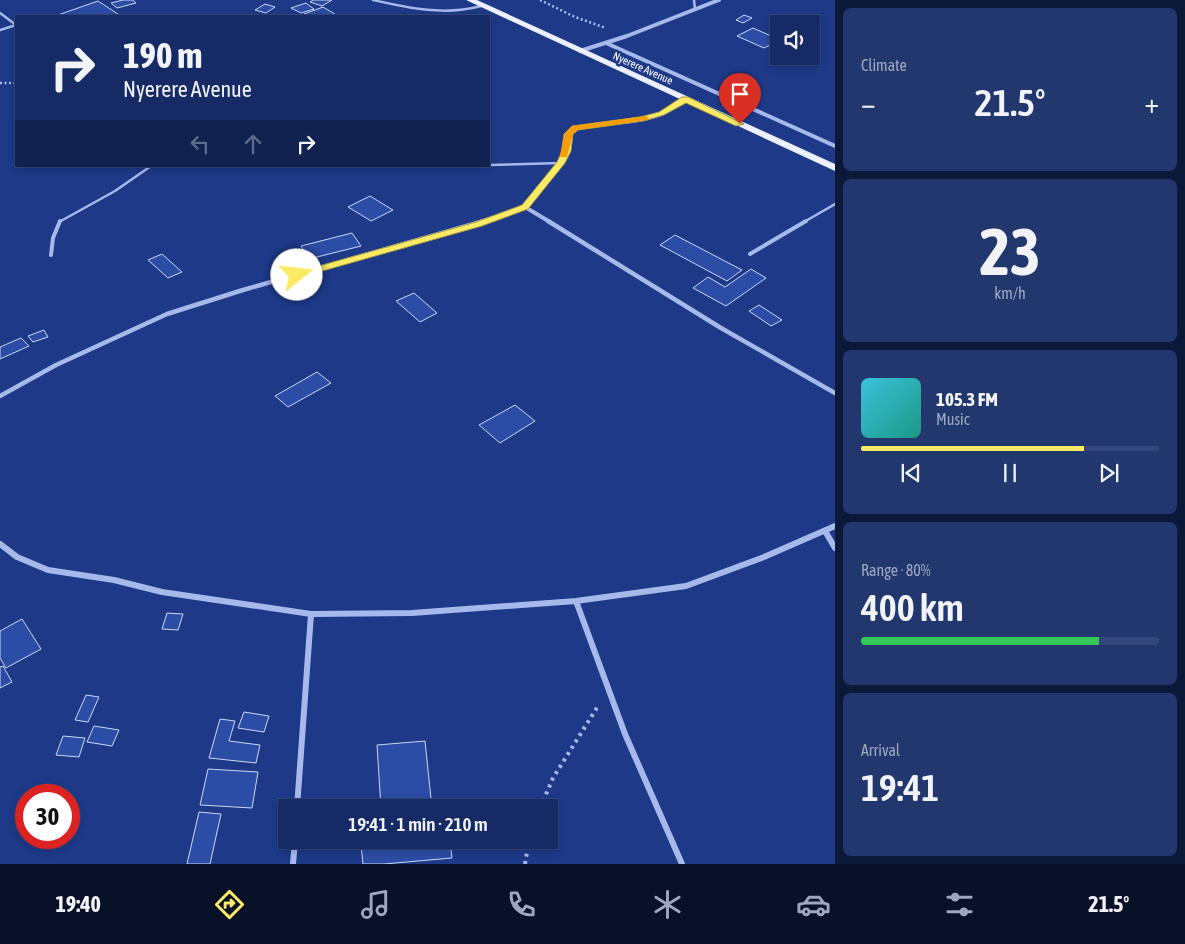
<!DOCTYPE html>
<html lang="en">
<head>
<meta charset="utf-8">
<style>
	body { margin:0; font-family:"Asap Condensed",sans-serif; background:#23376f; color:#f1f3f6; height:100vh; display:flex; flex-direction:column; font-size:19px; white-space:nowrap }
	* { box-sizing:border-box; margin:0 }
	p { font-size:16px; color:#9ea7bf }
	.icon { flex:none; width:28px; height:28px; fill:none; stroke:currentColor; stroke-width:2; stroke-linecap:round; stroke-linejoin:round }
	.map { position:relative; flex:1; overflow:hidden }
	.drawer { display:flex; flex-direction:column; gap:8px; padding:8px; background:#0c1838; width:350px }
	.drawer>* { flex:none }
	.banner { position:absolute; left:15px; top:15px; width:475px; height:152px; border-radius:0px; box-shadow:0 2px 8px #0003,0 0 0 1px #35477a; background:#162b66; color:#f1f3f6; overflow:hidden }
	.controls { position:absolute; left:770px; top:15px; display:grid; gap:10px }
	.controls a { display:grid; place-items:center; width:50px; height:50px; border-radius:0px; background:#162b66; box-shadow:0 2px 8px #0003,0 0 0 1px #35477a; font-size:25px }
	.speed { position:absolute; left:15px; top:784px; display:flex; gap:10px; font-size:25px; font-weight:700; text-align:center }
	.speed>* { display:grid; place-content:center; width:65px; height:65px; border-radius:50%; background:#162b66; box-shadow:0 2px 8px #0003,0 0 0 1px #35477a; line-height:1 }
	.speed .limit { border:8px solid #d22; background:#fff; color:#111 }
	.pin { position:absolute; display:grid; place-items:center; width:42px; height:42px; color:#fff; margin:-51px -21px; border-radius:50% 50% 50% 0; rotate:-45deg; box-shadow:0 0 5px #0007 }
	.pin .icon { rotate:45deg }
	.me { position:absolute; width:55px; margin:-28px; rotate:74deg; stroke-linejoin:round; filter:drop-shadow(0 0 4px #0008) }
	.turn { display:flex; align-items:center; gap:18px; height:105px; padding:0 25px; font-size:22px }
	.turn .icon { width:65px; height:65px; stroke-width:2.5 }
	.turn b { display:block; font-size:35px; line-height:42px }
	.lanes { display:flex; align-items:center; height:48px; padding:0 25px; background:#0003; justify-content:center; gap:25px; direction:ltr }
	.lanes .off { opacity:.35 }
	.big { font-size:38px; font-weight:600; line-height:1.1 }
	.drawer .card { flex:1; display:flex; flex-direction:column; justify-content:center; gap:8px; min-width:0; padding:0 18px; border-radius:8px; background:#23376f }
	.drawer .dial { align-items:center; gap:0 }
	.dial b { font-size:65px; line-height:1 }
	.song { display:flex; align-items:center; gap:15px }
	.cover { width:60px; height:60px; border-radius:8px; background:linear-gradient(135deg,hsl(190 70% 55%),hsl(170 70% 35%)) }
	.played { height:5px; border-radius:2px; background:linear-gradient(90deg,#fbea65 75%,#35477a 75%) }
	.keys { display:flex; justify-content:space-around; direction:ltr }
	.heat { display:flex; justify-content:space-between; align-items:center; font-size:28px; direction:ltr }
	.charge { height:8px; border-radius:4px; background:linear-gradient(90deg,#34c759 80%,#35477a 0) }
	.trip { position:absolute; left:278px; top:799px; width:280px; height:50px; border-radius:0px; background:#162b66; box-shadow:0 2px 8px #0003,0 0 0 1px #35477a; font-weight:600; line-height:50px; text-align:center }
	.tabs { display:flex; height:80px; justify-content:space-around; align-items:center; background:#091129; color:#9ea7bf }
	.tabs .icon { width:35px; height:35px }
	.tabs .current { color:#fbea65 }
	.tabs b { font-size:22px; color:#f1f3f6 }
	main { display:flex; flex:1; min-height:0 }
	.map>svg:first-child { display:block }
	.building { fill:#2c4da5; stroke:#ccd8f8 }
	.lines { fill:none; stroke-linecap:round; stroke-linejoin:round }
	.path-far1 { stroke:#a7b9eb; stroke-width:2.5; stroke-dasharray:2 2.5; stroke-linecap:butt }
	.path { stroke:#a7b9eb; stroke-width:4; stroke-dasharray:3 4.5; stroke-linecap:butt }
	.lane-far1 { stroke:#a7b9eb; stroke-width:2.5 }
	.lane { stroke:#a7b9eb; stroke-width:4 }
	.street-far2 { stroke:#a7b9eb; stroke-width:4 }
	.street-far1 { stroke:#a7b9eb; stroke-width:4.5 }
	.street { stroke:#a7b9eb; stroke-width:6 }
	.primary { fill:#ebeffe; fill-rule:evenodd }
	.route { fill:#fbea65; stroke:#a39842 }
	.slow { fill:#f59e0b }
	.labels { text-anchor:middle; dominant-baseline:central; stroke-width:5; stroke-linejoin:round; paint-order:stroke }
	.far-street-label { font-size:11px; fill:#fff; stroke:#1d3988 }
</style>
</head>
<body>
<main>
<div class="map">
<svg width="835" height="864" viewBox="0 0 835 864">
	<rect width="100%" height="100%" fill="#1d3988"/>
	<path class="building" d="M123 0H133L136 3 117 8 111 3Z
		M313 0H332L322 6 310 2Z
		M98 1 121 16H55Z
		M306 3 314 9 301 13 291 8Z
		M265 4 275 7 266 13 255 10Z
		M323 7 338 16H307L304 14Z
		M744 15 752 18 743 23 736 20Z
		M753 28 771 36 775 34 779 36V48L772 44 764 48 737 36Z
		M811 51 818 54 804 63 788 56H811Z
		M370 196 393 210 371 221 348 207Z
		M352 233 361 246 309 259 301 246Z
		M675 235 742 270 727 281 660 245Z
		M162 254 182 272 168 278 148 260Z
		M751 269 766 278 726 306 693 288 708 277 725 287Z
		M414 293 437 313 420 322 396 301Z
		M759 305 782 320 771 326 749 311Z
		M44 330 48 337 33 342 28 336Z
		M21 338 29 346 0 359V347Z
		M317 372 331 383 288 407 275 396Z
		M515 405 535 421 500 443 479 425Z
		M167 613 183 614 178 630 162 629Z
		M22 619 41 649 6 668 0 658V631Z
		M3 666 12 682 0 688V667Z
		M86 695 99 697 88 722 75 720Z
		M244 712 269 716 264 732 238 728Z
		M220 719 235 721 229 741 260 745 256 763 209 758Z
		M94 726 119 730 112 746 87 742Z
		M63 736 85 738 79 757 56 755Z
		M425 741 432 808H381L377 745Z
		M208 769 258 772 252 808 200 805Z
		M199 812 221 814 210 864H187Z
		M384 840H450L452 858 384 864H363L361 845 384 843Z"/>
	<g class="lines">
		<path class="path-far1" d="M540 0 575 17 606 28
			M0 83H16"/>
		<path class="path" d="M540 808 553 778 598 706
			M525 864 529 840"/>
		<path class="lane-far1" d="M373 0C409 8 444 16 481 6
			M694 0 695 9
			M0 13 16 25
			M0 30 16 25
			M489 165 561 163
			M59 222 115 191 151 166
			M804 222 835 204"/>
		<path class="lane" d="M750 254 806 221
			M51 255 53 238 60 221"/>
		<path class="street-far2" d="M606 43 835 146
			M580 51 627 36 719 0
			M525 207 550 222
			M480 222 525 207 561 163 571 130C598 121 635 125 661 114 669 110 677 104 685 99"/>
		<path class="street-far1" d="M548 221 721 328 835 393
			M0 396 56 365 167 314 243 290 484 221"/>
		<path class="street" d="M825 531 835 548
			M0 544 17 557 48 570 114 580 162 592 311 614 412 613 576 601 686 586 764 557 835 526
			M576 601 625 734 682 864
			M297 808 311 614
			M293 864 295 840"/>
		<path class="primary" d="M466 0H477L835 164V171Z"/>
	</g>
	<path class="route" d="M682 97H688L744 124 736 126 686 103 664 115 643 121 578 130 573 134 571 151 565 163 528 209 482 226 301 277H294L292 275 294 273 476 222 522 205 557 162 562 151 564 134 572 126 640 117 659 112Z"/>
	<path class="slow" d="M645 116 649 118 648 120 578 130 573 134 567 157H561L560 156 564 134 572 126Z"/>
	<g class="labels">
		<g class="far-street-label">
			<text transform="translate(643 68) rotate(24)">Nyerere Avenue</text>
		</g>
	</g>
</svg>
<div class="controls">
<a><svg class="icon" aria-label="sound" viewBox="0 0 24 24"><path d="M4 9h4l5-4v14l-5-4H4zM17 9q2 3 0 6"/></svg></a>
</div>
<div class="speed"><div class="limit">30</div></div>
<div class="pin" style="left:740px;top:124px;background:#d93025"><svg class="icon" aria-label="arrive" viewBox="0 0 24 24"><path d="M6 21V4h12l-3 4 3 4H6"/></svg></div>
<svg class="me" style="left:297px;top:275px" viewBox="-20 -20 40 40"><circle r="19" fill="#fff"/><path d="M0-13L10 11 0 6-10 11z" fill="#fbea65"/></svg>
<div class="trip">19:41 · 1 min · 210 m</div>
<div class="banner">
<div class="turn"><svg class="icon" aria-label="right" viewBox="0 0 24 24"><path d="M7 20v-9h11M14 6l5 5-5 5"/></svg><div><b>190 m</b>Nyerere Avenue</div></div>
<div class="lanes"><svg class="icon off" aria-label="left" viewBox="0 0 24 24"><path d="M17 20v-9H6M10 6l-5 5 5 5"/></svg><svg class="icon off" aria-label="ahead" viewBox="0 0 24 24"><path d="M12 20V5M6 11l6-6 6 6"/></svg><svg class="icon" aria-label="right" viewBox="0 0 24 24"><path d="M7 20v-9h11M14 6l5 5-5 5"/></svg></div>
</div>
</div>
<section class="drawer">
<div class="card"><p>Climate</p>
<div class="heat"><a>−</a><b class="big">21.5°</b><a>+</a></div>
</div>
<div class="card dial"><b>23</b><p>km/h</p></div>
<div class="card">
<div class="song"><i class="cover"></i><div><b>105.3 FM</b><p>Music</p></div></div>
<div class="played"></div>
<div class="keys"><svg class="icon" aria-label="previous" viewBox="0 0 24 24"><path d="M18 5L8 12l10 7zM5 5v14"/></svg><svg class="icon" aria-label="pause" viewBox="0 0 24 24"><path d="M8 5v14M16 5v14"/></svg><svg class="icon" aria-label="next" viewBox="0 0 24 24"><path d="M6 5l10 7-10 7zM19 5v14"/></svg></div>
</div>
<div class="card"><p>Range · 80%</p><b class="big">400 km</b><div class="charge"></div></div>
<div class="card"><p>Arrival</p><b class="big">19:41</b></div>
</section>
</main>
<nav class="tabs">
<b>19:40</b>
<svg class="icon current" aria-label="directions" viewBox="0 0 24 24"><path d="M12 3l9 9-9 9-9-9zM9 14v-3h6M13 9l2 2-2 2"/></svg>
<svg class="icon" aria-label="music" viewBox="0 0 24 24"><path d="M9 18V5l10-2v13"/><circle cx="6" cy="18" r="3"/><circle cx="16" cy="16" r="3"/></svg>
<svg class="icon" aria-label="phone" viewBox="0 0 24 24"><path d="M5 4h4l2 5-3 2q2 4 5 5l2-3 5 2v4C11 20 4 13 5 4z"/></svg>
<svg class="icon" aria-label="climate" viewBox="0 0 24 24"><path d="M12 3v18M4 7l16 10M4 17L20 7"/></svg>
<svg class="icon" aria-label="car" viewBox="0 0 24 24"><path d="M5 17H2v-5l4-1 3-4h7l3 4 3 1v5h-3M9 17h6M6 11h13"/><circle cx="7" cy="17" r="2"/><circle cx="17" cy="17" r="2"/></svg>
<svg class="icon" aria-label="filters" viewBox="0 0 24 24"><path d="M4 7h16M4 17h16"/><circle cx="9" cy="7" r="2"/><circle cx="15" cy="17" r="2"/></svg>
<b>21.5°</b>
</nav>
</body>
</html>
